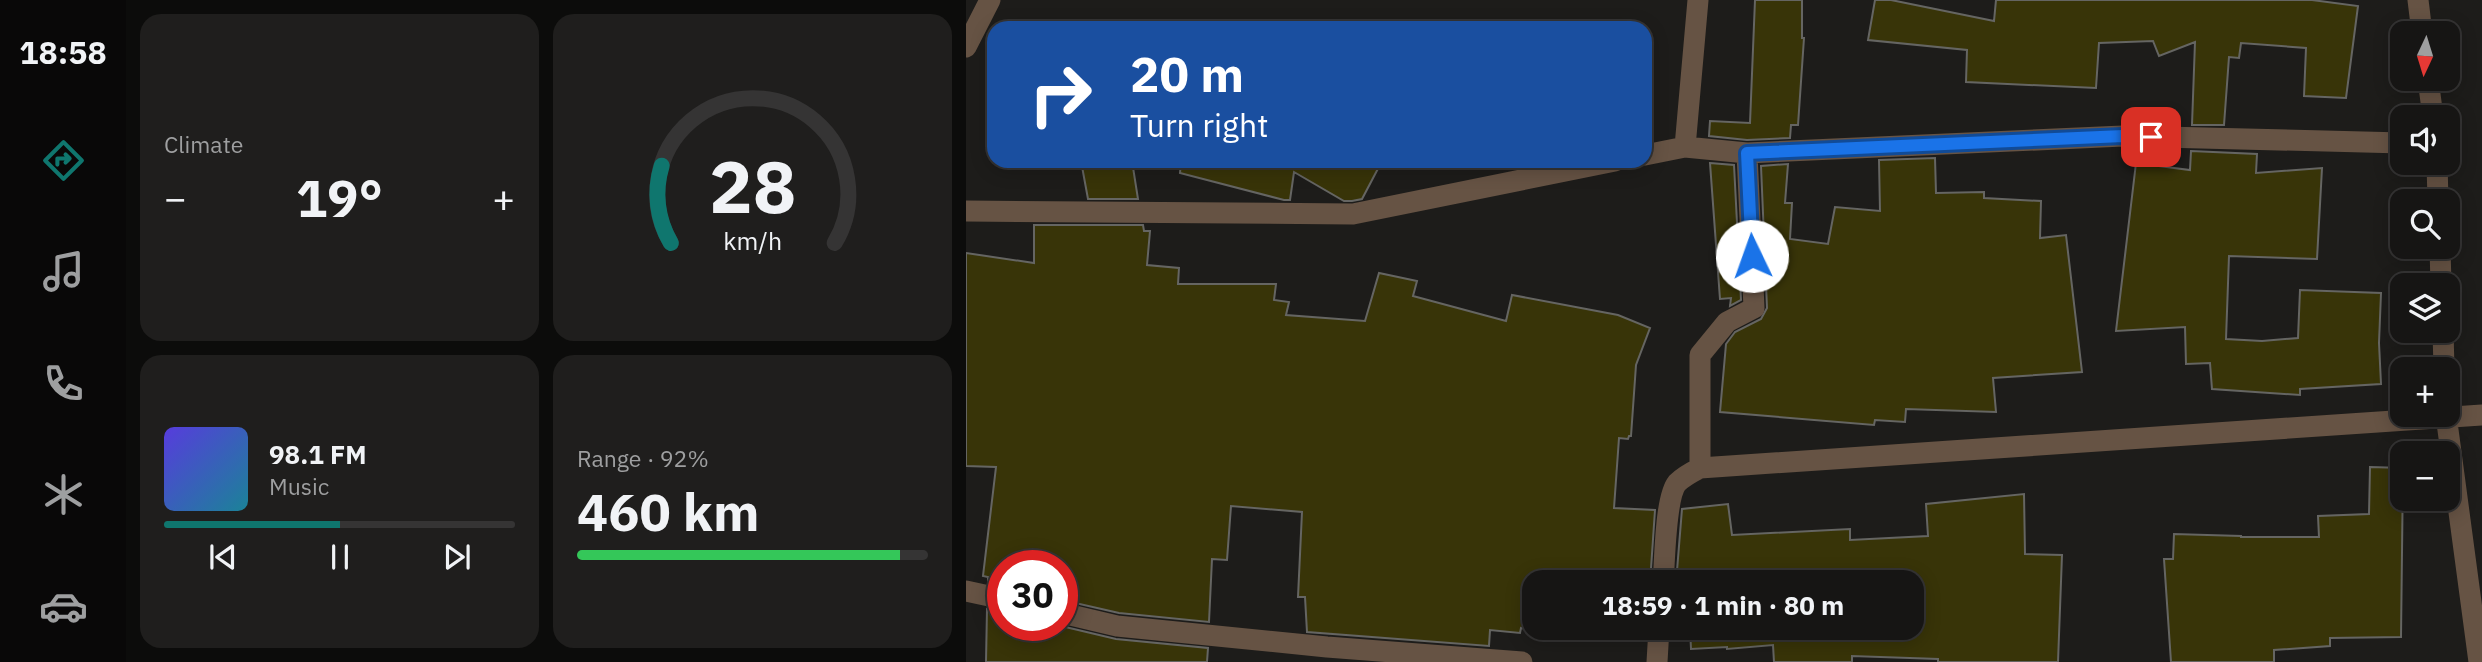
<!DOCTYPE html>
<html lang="en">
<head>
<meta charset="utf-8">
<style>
	body { margin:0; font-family:"IBM Plex Sans",sans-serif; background:#1f1e1d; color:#f1f3f6; height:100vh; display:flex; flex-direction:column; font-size:26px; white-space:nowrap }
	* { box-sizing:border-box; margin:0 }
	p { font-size:23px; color:#9e9fa0 }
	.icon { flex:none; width:38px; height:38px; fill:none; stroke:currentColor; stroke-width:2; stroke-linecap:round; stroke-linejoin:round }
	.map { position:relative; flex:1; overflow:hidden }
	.drawer { display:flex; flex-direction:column; gap:14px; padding:14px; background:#0c0c0b; width:840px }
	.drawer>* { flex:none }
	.banner { position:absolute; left:21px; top:21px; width:665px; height:147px; border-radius:21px; box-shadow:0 4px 18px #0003,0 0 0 2px #353434; background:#1a4fa0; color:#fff; overflow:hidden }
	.needle { width:46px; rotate:184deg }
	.controls { position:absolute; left:1424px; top:21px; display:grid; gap:14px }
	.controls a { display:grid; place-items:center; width:70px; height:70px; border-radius:14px; background:#161514; box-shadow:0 4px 18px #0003,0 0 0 2px #353434; font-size:35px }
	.speed { position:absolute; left:21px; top:550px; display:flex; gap:14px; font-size:35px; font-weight:700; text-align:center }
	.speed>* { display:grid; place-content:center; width:91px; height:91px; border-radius:50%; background:#161514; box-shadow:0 4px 18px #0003,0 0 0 2px #353434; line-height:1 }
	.speed .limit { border:10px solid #d22; background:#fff; color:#111 }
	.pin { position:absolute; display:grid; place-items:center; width:60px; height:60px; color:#fff; margin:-30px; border-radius:14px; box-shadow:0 4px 10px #0006 }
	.me { position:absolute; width:77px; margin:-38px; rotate:357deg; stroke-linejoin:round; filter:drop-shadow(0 0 5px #0008) }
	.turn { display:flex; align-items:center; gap:24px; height:147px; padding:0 28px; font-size:32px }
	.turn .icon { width:91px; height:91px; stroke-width:2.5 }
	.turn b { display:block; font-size:49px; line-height:60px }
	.big { font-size:52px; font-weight:700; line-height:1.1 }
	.drawer .card { flex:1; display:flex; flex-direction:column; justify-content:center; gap:10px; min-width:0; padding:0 24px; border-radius:21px; background:#1f1e1d }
	.drawer .dial { align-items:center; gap:0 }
	.dial svg { height:182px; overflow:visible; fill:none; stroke:#353434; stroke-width:7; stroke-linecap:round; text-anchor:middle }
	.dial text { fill:#f1f3f6; stroke:none }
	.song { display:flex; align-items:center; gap:21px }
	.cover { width:84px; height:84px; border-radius:10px; background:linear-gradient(135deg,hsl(250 70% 55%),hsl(190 70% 35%)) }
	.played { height:7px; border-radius:4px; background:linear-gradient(90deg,#0f766e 50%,#353434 50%) }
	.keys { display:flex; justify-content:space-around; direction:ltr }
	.heat { display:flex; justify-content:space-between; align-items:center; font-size:38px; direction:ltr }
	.charge { height:10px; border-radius:5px; background:linear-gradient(90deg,#34c759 92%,#353434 0) }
	.drawer .tiles { flex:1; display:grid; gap:14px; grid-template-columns:repeat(2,1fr) }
	.trip { position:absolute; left:556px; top:570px; width:402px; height:70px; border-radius:21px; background:#161514; box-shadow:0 4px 18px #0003,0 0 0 2px #353434; font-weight:700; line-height:70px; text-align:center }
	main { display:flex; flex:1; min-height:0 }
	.dock { display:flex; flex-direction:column; width:126px; justify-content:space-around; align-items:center; background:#090808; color:#9e9fa0 }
	.dock .icon { width:49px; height:49px }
	.dock .current { color:#0f766e }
	.dock b { font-size:32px; color:#f1f3f6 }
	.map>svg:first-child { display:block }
	.building { fill:#383408; stroke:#656562; stroke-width:2 }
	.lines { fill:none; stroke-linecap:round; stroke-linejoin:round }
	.minor { stroke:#665344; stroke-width:21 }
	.route-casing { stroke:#114b97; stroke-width:18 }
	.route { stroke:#1a73e8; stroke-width:12 }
</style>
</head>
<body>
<main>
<nav class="dock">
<b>18:58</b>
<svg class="icon current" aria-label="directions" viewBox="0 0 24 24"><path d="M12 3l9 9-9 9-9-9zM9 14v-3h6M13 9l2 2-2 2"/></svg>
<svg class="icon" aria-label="music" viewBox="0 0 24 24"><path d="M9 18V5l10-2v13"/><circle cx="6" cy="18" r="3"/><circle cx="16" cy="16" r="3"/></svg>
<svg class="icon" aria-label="phone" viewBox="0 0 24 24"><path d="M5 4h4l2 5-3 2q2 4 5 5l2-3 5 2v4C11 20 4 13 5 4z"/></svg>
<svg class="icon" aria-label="climate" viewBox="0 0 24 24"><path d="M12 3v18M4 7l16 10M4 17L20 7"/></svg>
<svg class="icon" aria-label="car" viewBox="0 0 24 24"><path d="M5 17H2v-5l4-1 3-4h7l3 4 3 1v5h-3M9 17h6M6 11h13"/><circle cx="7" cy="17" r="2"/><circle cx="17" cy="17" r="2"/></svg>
</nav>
<section class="drawer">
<div class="tiles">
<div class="card"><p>Climate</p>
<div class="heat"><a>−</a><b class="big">19°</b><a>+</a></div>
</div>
<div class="card dial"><svg viewBox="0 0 100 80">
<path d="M14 69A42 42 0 1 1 86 69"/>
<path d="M14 69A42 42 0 0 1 10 35" stroke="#0f766e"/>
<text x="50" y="56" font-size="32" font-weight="700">28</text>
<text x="50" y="72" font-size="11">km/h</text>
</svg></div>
<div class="card">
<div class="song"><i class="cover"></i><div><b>98.1 FM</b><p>Music</p></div></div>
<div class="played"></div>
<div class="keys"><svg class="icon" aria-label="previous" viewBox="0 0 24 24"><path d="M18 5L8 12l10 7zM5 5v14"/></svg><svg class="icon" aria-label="pause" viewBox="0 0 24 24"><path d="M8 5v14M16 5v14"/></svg><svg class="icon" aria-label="next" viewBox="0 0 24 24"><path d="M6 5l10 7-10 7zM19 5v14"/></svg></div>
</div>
<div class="card"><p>Range · 92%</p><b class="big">460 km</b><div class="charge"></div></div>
</div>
</section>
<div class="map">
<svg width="1516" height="662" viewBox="0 0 1516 662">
	<rect width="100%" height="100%" fill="#1d1c1a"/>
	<path class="building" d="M789 0H836V38H838L832 125H825L824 138 781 140 743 136 744 121 784 123Z
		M909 0H925L1028 21 1030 0H1346L1392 6 1380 98 1338 96 1340 48 1275 43 1273 58 1263 57 1258 125H1226L1229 42 1193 56 1187 41 1133 43 1130 88 1000 82 1001 50 902 40Z
		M1225 151 1291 154 1290 173 1356 168 1351 259 1263 256 1260 339 1296 341 1332 338 1334 290 1415 293 1413 343 1415 384 1334 389V395L1246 389 1244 363 1220 364 1219 327 1150 331 1170 163 1224 170Z
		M969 158 970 193 1018 192V198L1075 201 1074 238 1100 235 1116 372 1027 378 1030 412 940 409 939 422 909 420 908 425 754 412 760 344 769 332 795 319 801 308 795 166 822 164 819 203H826L824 239 862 244 869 207 914 211 913 160Z
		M115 161H166L172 199H122Z
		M215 161H416L396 199 386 201H378L328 172 324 200H318L214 173Z
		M744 163 768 165 775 300 764 306 765 298 754 299Z
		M68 225H177L178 231H184L181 265 213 268 212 284H310L308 300 323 302 320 315 399 321 413 273 451 281 447 296 540 321 546 295 652 315 684 328 670 365 665 436H663L662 439 653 438 648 508 689 510 684 583 596 575 595 583H569V628H589L588 633 555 628 554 633 524 630 523 646 341 632 339 597H332L336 512 265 506 261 560 246 559 243 622 153 613 96 600V565H37V586L22 582V577L17 576 30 467 0 466V253L68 263Z
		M1404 467 1437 468 1435 637 1364 638V646L1308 650V662H1205L1198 559H1207L1208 534 1275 536V537H1353L1352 516 1403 514Z
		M1058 494 1059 554 1096 555 1092 662H972V659L886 656V662H808L807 645 761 649V647L725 649 724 628H947V583H710L716 509 762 504 766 535 884 529V540L962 536 960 504Z
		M21 609 37 612V625H91L150 639 242 648 241 662H20Z"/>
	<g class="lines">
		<path class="minor" d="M1452 0 1456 33
			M0 47 24 0
			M1462 79 1467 117
			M719 147 732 0
			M679 155 719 147 781 153 1157 136 1437 143
			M1471 163 1472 201
			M0 211 387 214 649 161
			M1474 247 1475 285
			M1477 331 1478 369
			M1480 415 1513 662
			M734 468V355L761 322 788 308 781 153
			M697 583C699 561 699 498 711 483 718 476 726 472 734 468L1516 415
			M0 591 37 599
			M96 613 151 626 361 647 556 662
			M691 662 693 628"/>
	</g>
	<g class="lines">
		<defs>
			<path id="route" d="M786 256 781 153 1157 136 1185 137"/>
		</defs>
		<use href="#route" class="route-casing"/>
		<use href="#route" class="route"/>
	</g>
</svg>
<div class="controls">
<a><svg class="needle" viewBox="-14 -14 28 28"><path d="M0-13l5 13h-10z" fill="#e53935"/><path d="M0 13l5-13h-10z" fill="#9e9fa0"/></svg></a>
<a><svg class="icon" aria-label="sound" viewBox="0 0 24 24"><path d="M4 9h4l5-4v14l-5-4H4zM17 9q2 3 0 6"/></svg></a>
<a><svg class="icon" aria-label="search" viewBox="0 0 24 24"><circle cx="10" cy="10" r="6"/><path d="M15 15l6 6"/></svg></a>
<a><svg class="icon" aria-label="layers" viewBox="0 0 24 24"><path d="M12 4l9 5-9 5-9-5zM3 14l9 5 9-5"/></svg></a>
<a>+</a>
<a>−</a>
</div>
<div class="speed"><div class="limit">30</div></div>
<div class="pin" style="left:1185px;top:137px;background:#d93025"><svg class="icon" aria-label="arrive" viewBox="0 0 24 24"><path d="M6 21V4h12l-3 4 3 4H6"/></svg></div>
<svg class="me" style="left:786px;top:256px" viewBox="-20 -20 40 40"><circle r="19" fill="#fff"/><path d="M0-13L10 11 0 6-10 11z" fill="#1a73e8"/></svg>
<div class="trip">18:59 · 1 min · 80 m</div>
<div class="banner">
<div class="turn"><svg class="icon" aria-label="right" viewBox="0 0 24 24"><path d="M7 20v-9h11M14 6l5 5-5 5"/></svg><div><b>20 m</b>Turn right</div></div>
</div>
</div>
</main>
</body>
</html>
